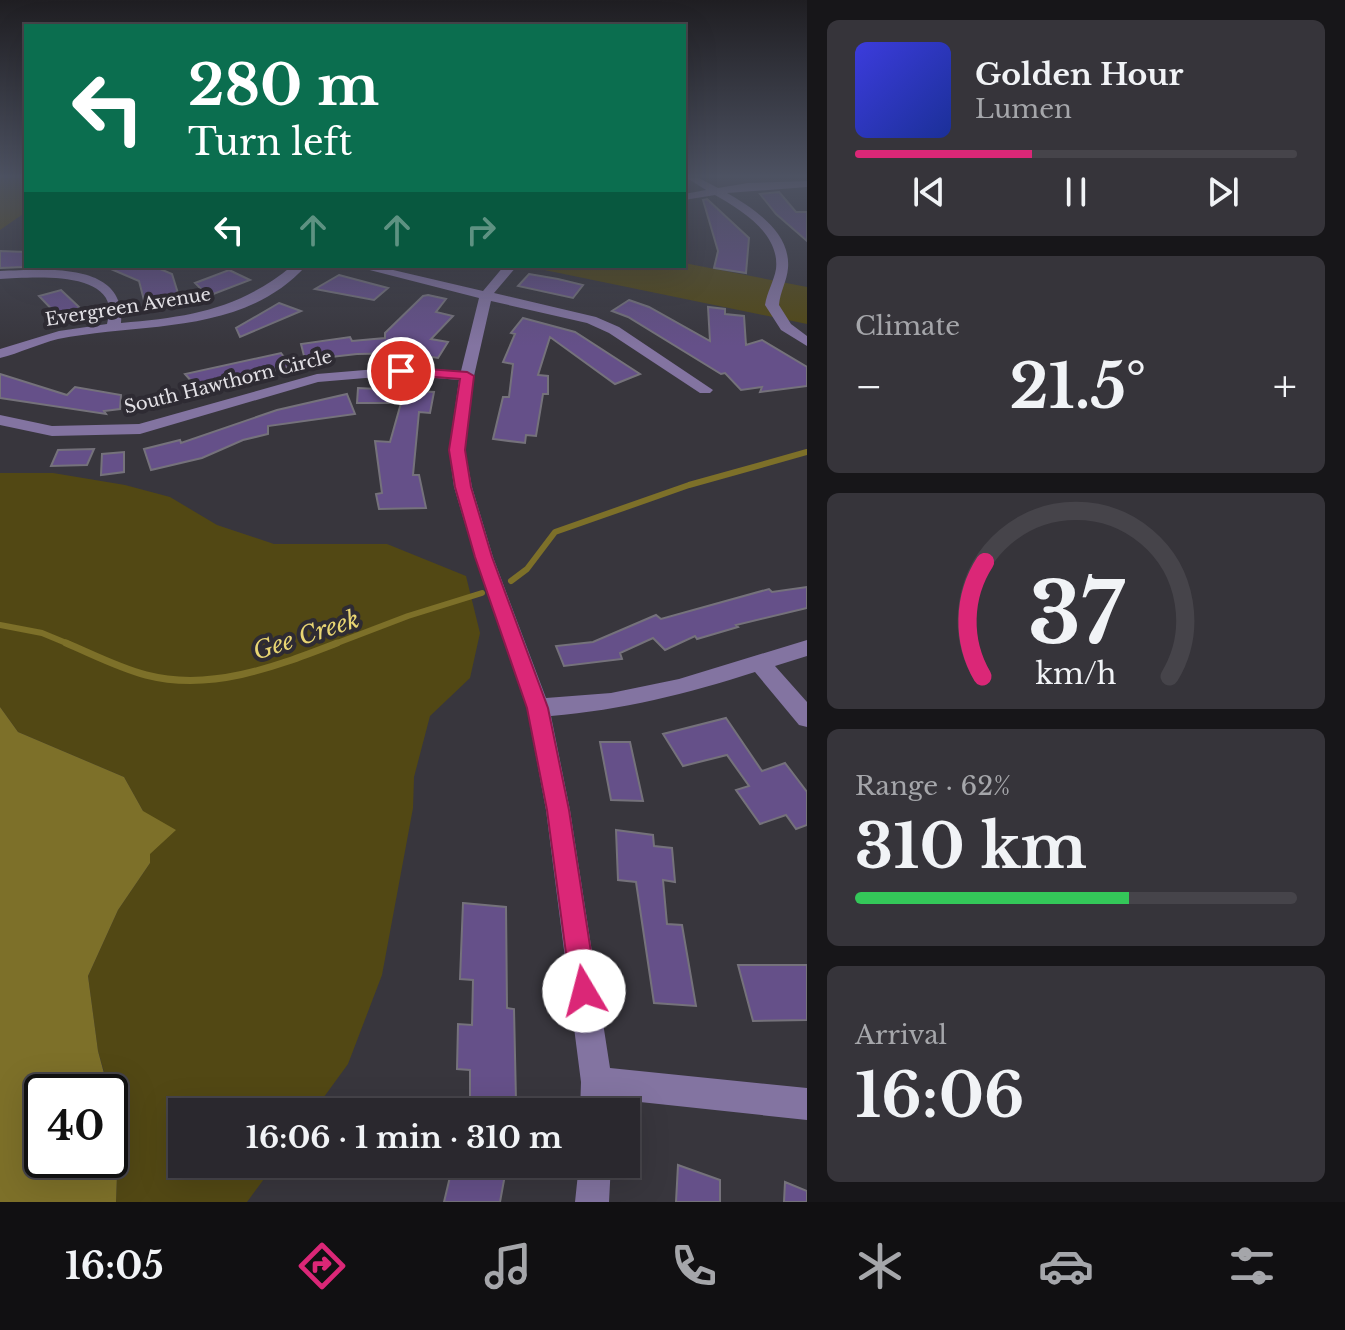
<!DOCTYPE html>
<html lang="en">
<head>
<meta charset="utf-8">
<style>
	body { margin:0; font-family:"Libre Baskerville",serif; background:#36343a; color:#f1f3f6; height:100vh; display:flex; flex-direction:column; font-size:30px; white-space:nowrap }
	* { box-sizing:border-box; margin:0 }
	p { font-size:26px; color:#a5a6aa }
	.icon { flex:none; width:44px; height:44px; fill:none; stroke:currentColor; stroke-width:2; stroke-linecap:round; stroke-linejoin:round }
	.map { position:relative; flex:1; overflow:hidden }
	.panel { display:flex; flex-direction:column; gap:20px; padding:20px; background:#171619; width:538px }
	.panel>* { flex:none }
	.hud { position:absolute; left:24px; top:24px; width:662px; height:244px; border-radius:0px; box-shadow:0 8px 32px #0002,0 0 0 2px #46444a; background:#0b6e4f; color:#fff; overflow:hidden }
	.speed { position:absolute; left:24px; top:1074px; display:flex; gap:16px; font-size:40px; font-weight:700; text-align:center }
	.speed>* { display:grid; place-content:center; width:104px; height:104px; border-radius:50%; background:#2a282e; box-shadow:0 8px 32px #0002,0 0 0 2px #46444a; line-height:1 }
	.speed .limit { border:4px solid #111; border-radius:12px; background:#fff; color:#111 }
	.pin { position:absolute; display:grid; place-items:center; width:68px; height:68px; color:#fff; margin:-34px; border:4px solid #fff; border-radius:50%; box-shadow:0 2px 8px #0007 }
	.me { position:absolute; width:88px; margin:-44px; rotate:352deg; stroke-linejoin:round; filter:drop-shadow(0 0 6px #0008) }
	.turn { display:flex; align-items:center; gap:28px; height:168px; padding:0 32px; font-size:36px }
	.turn .icon { width:104px; height:104px; stroke-width:2.5 }
	.turn b { display:block; font-size:56px; line-height:68px }
	.lanes { display:flex; align-items:center; height:76px; padding:0 32px; background:#0003; justify-content:center; gap:40px; direction:ltr }
	.lanes .off { opacity:.35 }
	.big { font-size:60px; font-weight:700; line-height:1.1 }
	.panel .card { flex:1; display:flex; flex-direction:column; justify-content:center; gap:12px; min-width:0; padding:0 28px; border-radius:12px; background:#36343a }
	.panel .dial { align-items:center; gap:0 }
	.dial svg { height:208px; overflow:visible; fill:none; stroke:#46444a; stroke-width:7; stroke-linecap:round; text-anchor:middle }
	.dial text { fill:#f1f3f6; stroke:none }
	.song { display:flex; align-items:center; gap:24px }
	.cover { width:96px; height:96px; border-radius:12px; background:linear-gradient(135deg,hsl(240 70% 55%),hsl(230 70% 35%)) }
	.played { height:8px; border-radius:4px; background:linear-gradient(90deg,#db2777 40%,#46444a 40%) }
	.keys { display:flex; justify-content:space-around; direction:ltr }
	.heat { display:flex; justify-content:space-between; align-items:center; font-size:44px; direction:ltr }
	.charge { height:12px; border-radius:6px; background:linear-gradient(90deg,#34c759 62%,#46444a 0) }
	.trip { position:absolute; left:168px; top:1098px; width:472px; height:80px; border-radius:0px; background:#2a282e; box-shadow:0 8px 32px #0002,0 0 0 2px #46444a; font-weight:700; line-height:80px; text-align:center }
	.menu { display:flex; height:128px; justify-content:space-around; align-items:center; background:#111012; color:#a5a6aa }
	.menu .icon { width:56px; height:56px }
	.menu .active { color:#db2777 }
	.menu b { font-size:36px; color:#f1f3f6 }
	main { display:flex; flex:1; min-height:0 }
	.map>svg:first-child { display:block }
	.green { fill:#524814 }
	.water { fill:#7d7029 }
	.lines { fill:none; stroke-linecap:round; stroke-linejoin:round }
	.stream-far1 { stroke:#7d7029; stroke-width:6 }
	.stream { stroke:#7d7029; stroke-width:7 }
	.building { fill:#655089; stroke:#75727b; stroke-width:2 }
	.minor { fill:#8374a1; fill-rule:evenodd }
	.route { fill:#db2777; stroke:#8e194d; stroke-width:2 }
	.labels { text-anchor:middle; dominant-baseline:central; stroke-width:8; stroke-linejoin:round; paint-order:stroke }
	.far-street-label { font-size:18px; fill:#e4e2e7; stroke:#2e2b33 }
	.water-label { font-size:24px; font-style:italic; fill:#e9d673; stroke:#2e2b33 }
</style>
</head>
<body>
<main>
<div class="map">
<svg width="807" height="1202" viewBox="0 0 807 1202">
	<rect width="100%" height="100%" fill="#38363d"/>
	<path class="green" d="M0 178H26V212L0 230Z
		M684 263 807 287V324L525 266H684Z
		M0 473H53L125 485 170 497 217 525 274 544H387L466 576 480 633 470 678 430 716 414 777 413 808 382 975 348 1064 313 1112H182V1164H275L247 1202H116L118 1146 110 1092 98 1051 88 976 118 910 150 863 143 811 124 777 18 732 0 707Z"/>
	<path class="water" d="M0 707 18 732 124 777 143 811 176 830 150 854V863L118 910 88 976 98 1051 109 1092H42V1160H110V1096L118 1146 116 1202H0Z"/>
	<g class="lines">
		<path class="stream-far1" d="M511 581 527 569 555 532 689 485 807 452
			M0 625 42 633 71 645
			M332 645 408 616 482 593"/>
		<path class="stream" d="M66 643C92 654 119 668 146 675 212 692 277 666 337 643"/>
	</g>
	<path class="building" d="M779 192 796 212H807V241L776 214 760 194Z
		M707 199 749 238 746 273 714 268 718 251 703 200Z
		M0 251 26 252V263L24 267 0 268Z
		M104 266H153L172 274 182 306 146 308 139 281Z
		M229 270 250 280 208 296 195 283Z
		M529 274 558 279 583 285 573 298 518 286Z
		M339 275 369 283 388 288 374 300 315 289Z
		M61 290 80 308 75 310 82 316 64 322 39 296Z
		M428 295 446 299 436 312 453 316 431 339 448 342 438 358 408 353 357 354 305 360 301 344 350 337 352 341 385 338V333L423 296Z
		M629 300 649 307 710 341 708 307 725 309V314L744 316 746 345 762 340 807 367V386L760 392 762 387 741 390 725 373 721 374 628 317 612 311Z
		M279 303 301 311 240 337 236 328Z
		M523 318 575 332 640 374 615 384 550 337 538 375 548 376V394H543L536 436 526 435 525 443 493 439 503 397H509L513 364 503 362 515 334 511 333Z
		M281 353 291 366 201 392 185 374Z
		M0 374 67 395 75 387 121 395 120 409 104 411 106 414 0 398Z
		M358 388 434 392 430 413 419 412 413 475H419L426 508 379 509 376 494 382 493 375 441 390 442 401 403H357Z
		M347 394 355 414 268 426V434L243 440 202 458 151 470 144 449 180 440 181 443 277 410Z
		M94 449 87 465 51 466 58 450Z
		M124 452V472L101 475 102 454Z
		M807 587V608L736 625 738 627 697 639 695 636 665 650 653 638 620 653 622 659 564 666 556 646 593 642 656 615 661 619 769 589 772 592Z
		M726 718 762 771 785 763 807 792V825L796 829 786 815 760 824 736 790 749 786 727 755 683 766 663 734Z
		M600 742H630L643 801 611 800Z
		M616 830 653 835 654 846 672 848 675 882 663 880 667 924 682 925 696 1006 654 1003 636 882 618 880Z
		M463 903 506 907 507 1008 514 1009 516 1101 470 1098V1070L457 1069 458 1024 472 1025 473 980 460 979Z
		M738 965H807V1020L753 1021Z
		M453 1164H507L500 1202H444Z
		M678 1165 720 1180V1202H676Z
		M785 1182 807 1191V1202H784Z"/>
	<g class="lines">
		<path class="minor" d="M687 178H699L718 188 748 183 807 181V187L727 193C753 208 791 232 788 268 787 281 780 292 779 305L791 324 807 336V346L781 330 765 305C767 292 774 281 776 269 780 233 741 210 715 195L684 200V194L706 190Z
			M292 266H306C242 336 142 322 58 339 38 344 20 353 0 358V349L59 331 107 324C108 319 110 311 109 306 102 270 26 278 0 279V271C43 270 126 260 121 323 189 317 238 310 292 266Z
			M354 266H376L483 291 504 266H517L494 293 596 317 619 327 713 390 710 393H700L609 333 587 323 491 301 474 376 465 450 472 487 493 557 546 698 611 693 679 679 807 640V656L775 666 807 702V727L799 725 755 672C687 694 622 710 551 716L570 810 610 1068 807 1088V1120L612 1099V1112H580L581 1082 546 810 527 708 475 557 454 487 449 450 459 380 401 375 318 382 140 434 52 436 0 425V415L52 426 139 424 317 374 401 367 461 371 479 298Z
			M579 1164H611L609 1202H575Z"/>
	</g>
	<linearGradient id="sky" x2="0" y2="1"><stop stop-color="#1f1e22"/><stop offset="0.51" stop-color="#4d5262"/><stop offset="1" stop-color="#4d5262" stop-opacity="0"/></linearGradient>
	<rect width="807" height="346" fill="url(#sky)"/>
	<path class="route" d="M401 367 467 372 474 376 465 450 471 487 492 557 548 708 569 810 597 991 593 1001 584 1005 574 1001 571 991 547 810 527 708 475 557 455 487 449 450 460 379 396 374 395 371Z"/>
	<g class="labels">
		<g class="far-street-label">
			<text transform="translate(128 307) rotate(-9)">Evergreen Avenue</text>
			<text transform="translate(228 382) rotate(-14)">South Hawthorn Circle</text>
		</g>
		<g class="water-label">
			<text transform="translate(306 635) rotate(-18)">Gee Creek</text>
		</g>
	</g>
</svg>
<div class="speed"><div class="limit">40</div></div>
<div class="pin" style="left:401px;top:371px;background:#d93025"><svg class="icon" aria-label="arrive" viewBox="0 0 24 24"><path d="M6 21V4h12l-3 4 3 4H6"/></svg></div>
<svg class="me" style="left:584px;top:991px" viewBox="-20 -20 40 40"><circle r="19" fill="#fff"/><path d="M0-13L10 11 0 6-10 11z" fill="#db2777"/></svg>
<div class="trip">16:06 · 1 min · 310 m</div>
<div class="hud">
<div class="turn"><svg class="icon" aria-label="left" viewBox="0 0 24 24"><path d="M17 20v-9H6M10 6l-5 5 5 5"/></svg><div><b>280 m</b>Turn left</div></div>
<div class="lanes"><svg class="icon" aria-label="left" viewBox="0 0 24 24"><path d="M17 20v-9H6M10 6l-5 5 5 5"/></svg><svg class="icon off" aria-label="ahead" viewBox="0 0 24 24"><path d="M12 20V5M6 11l6-6 6 6"/></svg><svg class="icon off" aria-label="ahead" viewBox="0 0 24 24"><path d="M12 20V5M6 11l6-6 6 6"/></svg><svg class="icon off" aria-label="right" viewBox="0 0 24 24"><path d="M7 20v-9h11M14 6l5 5-5 5"/></svg></div>
</div>
</div>
<section class="panel">
<div class="card">
<div class="song"><i class="cover"></i><div><b>Golden Hour</b><p>Lumen</p></div></div>
<div class="played"></div>
<div class="keys"><svg class="icon" aria-label="previous" viewBox="0 0 24 24"><path d="M18 5L8 12l10 7zM5 5v14"/></svg><svg class="icon" aria-label="pause" viewBox="0 0 24 24"><path d="M8 5v14M16 5v14"/></svg><svg class="icon" aria-label="next" viewBox="0 0 24 24"><path d="M6 5l10 7-10 7zM19 5v14"/></svg></div>
</div>
<div class="card"><p>Climate</p>
<div class="heat"><a>−</a><b class="big">21.5°</b><a>+</a></div>
</div>
<div class="card dial"><svg viewBox="0 0 100 80">
<path d="M14 69A42 42 0 1 1 86 69"/>
<path d="M14 69A42 42 0 0 1 15 25" stroke="#db2777"/>
<text x="50" y="56" font-size="32" font-weight="700">37</text>
<text x="50" y="72" font-size="11">km/h</text>
</svg></div>
<div class="card"><p>Range · 62%</p><b class="big">310 km</b><div class="charge"></div></div>
<div class="card"><p>Arrival</p><b class="big">16:06</b></div>
</section>
</main>
<nav class="menu">
<b>16:05</b>
<svg class="icon active" aria-label="directions" viewBox="0 0 24 24"><path d="M12 3l9 9-9 9-9-9zM9 14v-3h6M13 9l2 2-2 2"/></svg>
<svg class="icon" aria-label="music" viewBox="0 0 24 24"><path d="M9 18V5l10-2v13"/><circle cx="6" cy="18" r="3"/><circle cx="16" cy="16" r="3"/></svg>
<svg class="icon" aria-label="phone" viewBox="0 0 24 24"><path d="M5 4h4l2 5-3 2q2 4 5 5l2-3 5 2v4C11 20 4 13 5 4z"/></svg>
<svg class="icon" aria-label="climate" viewBox="0 0 24 24"><path d="M12 3v18M4 7l16 10M4 17L20 7"/></svg>
<svg class="icon" aria-label="car" viewBox="0 0 24 24"><path d="M5 17H2v-5l4-1 3-4h7l3 4 3 1v5h-3M9 17h6M6 11h13"/><circle cx="7" cy="17" r="2"/><circle cx="17" cy="17" r="2"/></svg>
<svg class="icon" aria-label="filters" viewBox="0 0 24 24"><path d="M4 7h16M4 17h16"/><circle cx="9" cy="7" r="2"/><circle cx="15" cy="17" r="2"/></svg>
</nav>
</body>
</html>
